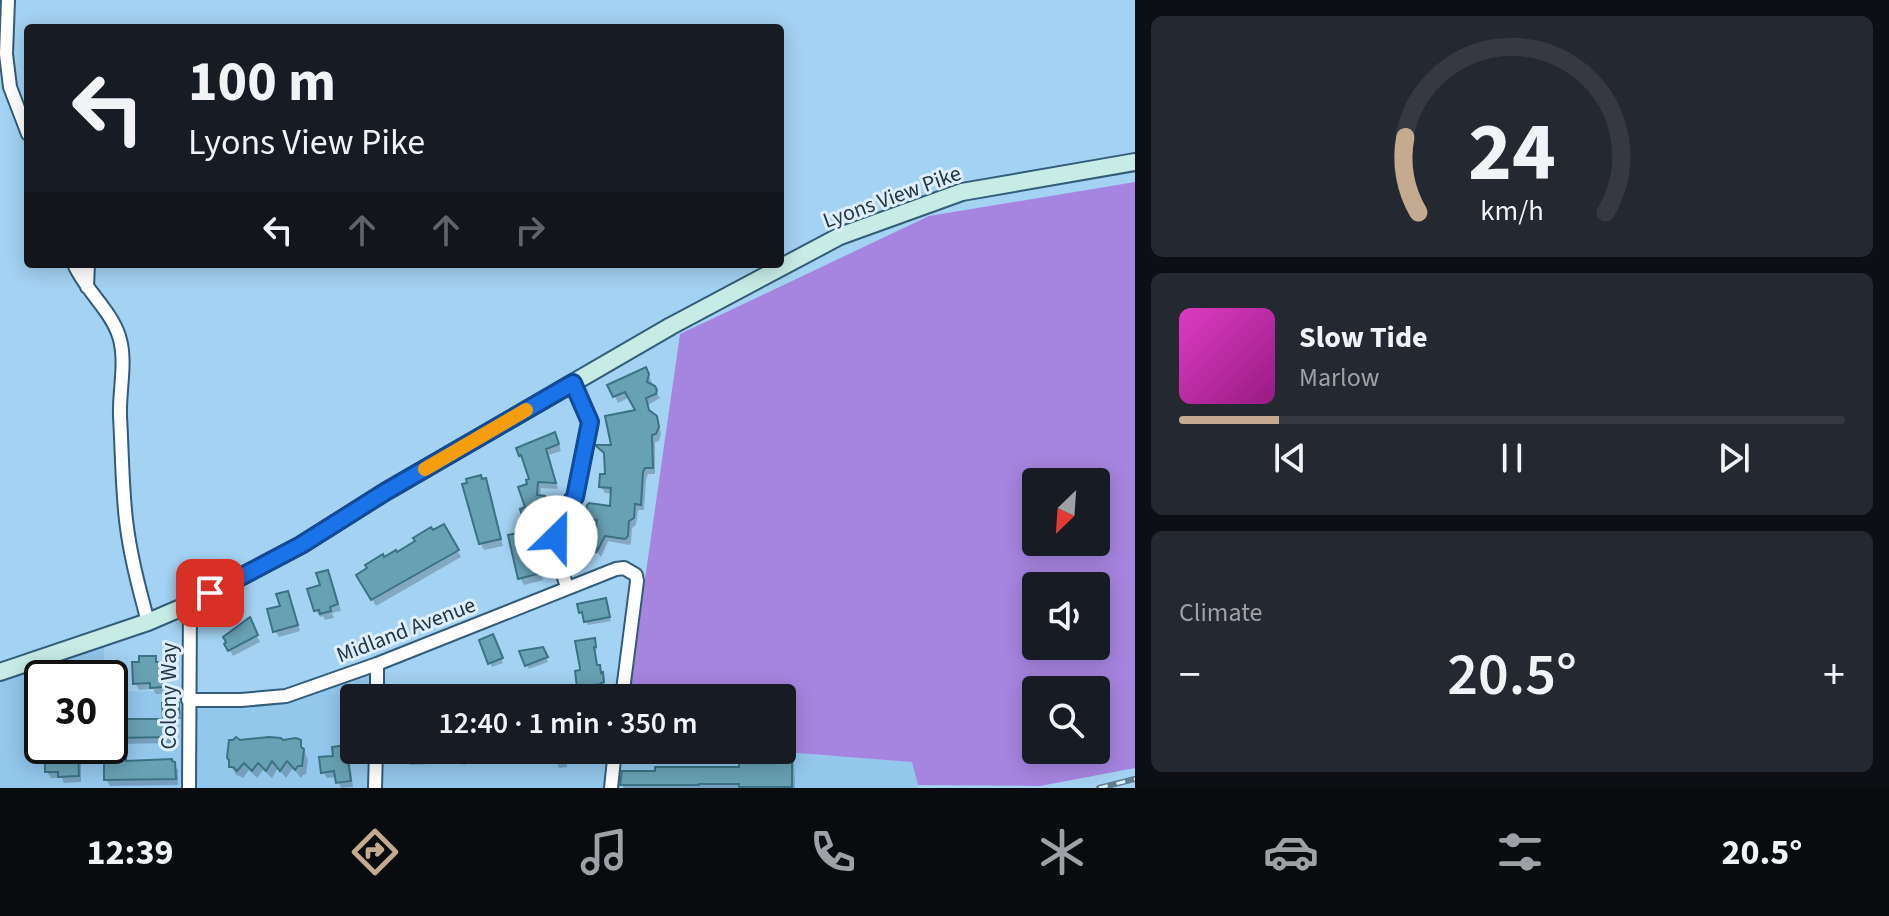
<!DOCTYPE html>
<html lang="en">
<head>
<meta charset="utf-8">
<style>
	body { margin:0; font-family:"Source Sans 3",sans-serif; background:#242831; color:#f1f3f6; height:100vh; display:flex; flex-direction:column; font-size:30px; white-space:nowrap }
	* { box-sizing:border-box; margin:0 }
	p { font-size:26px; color:#9ea1a6 }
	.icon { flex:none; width:44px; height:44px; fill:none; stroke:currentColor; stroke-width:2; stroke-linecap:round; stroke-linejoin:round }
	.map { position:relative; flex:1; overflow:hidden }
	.side { display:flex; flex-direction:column; gap:16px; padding:16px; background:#0d0f14; width:754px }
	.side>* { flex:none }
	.banner { position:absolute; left:24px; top:24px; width:760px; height:244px; border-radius:8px; box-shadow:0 4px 20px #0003; background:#171b24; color:#f1f3f6; overflow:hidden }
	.needle { width:52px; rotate:205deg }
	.tools { position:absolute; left:1022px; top:468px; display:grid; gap:16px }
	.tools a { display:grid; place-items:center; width:88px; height:88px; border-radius:8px; background:#171b24; box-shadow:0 4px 20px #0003; font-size:40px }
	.speed { position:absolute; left:24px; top:660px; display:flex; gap:16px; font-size:40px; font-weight:700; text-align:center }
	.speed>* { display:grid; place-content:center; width:104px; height:104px; border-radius:50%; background:#171b24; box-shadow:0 4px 20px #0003; line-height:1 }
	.speed .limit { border:4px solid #111; border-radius:12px; background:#fff; color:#111 }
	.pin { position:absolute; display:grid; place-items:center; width:68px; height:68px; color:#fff; margin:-34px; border-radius:16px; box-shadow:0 4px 12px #0006 }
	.me { position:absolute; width:88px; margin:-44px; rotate:23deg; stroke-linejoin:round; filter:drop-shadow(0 0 6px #0008) }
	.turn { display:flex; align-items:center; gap:28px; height:168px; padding:0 32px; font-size:36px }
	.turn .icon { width:104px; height:104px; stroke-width:2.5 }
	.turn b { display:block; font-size:56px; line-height:68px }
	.lanes { display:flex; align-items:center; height:76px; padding:0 32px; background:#0003; justify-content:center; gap:40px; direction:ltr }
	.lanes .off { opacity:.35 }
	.big { font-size:60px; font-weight:600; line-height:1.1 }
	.side .widget { flex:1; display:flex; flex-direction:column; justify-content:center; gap:12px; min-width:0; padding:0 28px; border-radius:12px; background:#242831 }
	.side .dial { align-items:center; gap:0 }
	.dial svg { height:208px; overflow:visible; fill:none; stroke:#363941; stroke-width:7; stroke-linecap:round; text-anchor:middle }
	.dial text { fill:#f1f3f6; stroke:none }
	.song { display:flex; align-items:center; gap:24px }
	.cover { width:96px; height:96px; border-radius:12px; background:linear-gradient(135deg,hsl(310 70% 55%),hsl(310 70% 35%)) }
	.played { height:8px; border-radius:4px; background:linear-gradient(90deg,#c4aa90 15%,#363941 15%) }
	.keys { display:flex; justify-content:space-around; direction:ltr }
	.heat { display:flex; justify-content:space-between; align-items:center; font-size:44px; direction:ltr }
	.trip { position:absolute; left:340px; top:684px; width:456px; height:80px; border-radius:8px; background:#171b24; box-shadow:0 4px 20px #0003; font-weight:600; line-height:80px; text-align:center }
	.tabs { display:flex; height:128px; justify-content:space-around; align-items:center; background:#090b0e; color:#9ea1a6 }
	.tabs .icon { width:56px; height:56px }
	.tabs .on { color:#c4aa90 }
	.tabs b { font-size:36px; color:#f1f3f6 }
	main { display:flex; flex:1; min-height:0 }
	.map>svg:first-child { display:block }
	.built { fill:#93c7ec }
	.green { fill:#a685e0; fill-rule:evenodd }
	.forest { fill:#a583e1 }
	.shadow { fill:#0003 }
	.building { fill:#68a1b3; stroke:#3a7384; stroke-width:2 }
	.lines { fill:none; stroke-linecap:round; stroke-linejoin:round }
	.street-casing { stroke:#325c78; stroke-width:16 }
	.secondary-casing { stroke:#325c78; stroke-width:20 }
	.street { stroke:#fff; stroke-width:12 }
	.secondary { stroke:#c7ece6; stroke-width:16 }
	.rail-casing { stroke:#5e7d92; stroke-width:6 }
	.rail { stroke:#ddeffc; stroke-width:3; stroke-dasharray:9; stroke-linecap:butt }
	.route-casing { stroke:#114b97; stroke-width:20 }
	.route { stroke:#1a73e8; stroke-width:14 }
	.slow { stroke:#f59e0b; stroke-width:14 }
	.labels { text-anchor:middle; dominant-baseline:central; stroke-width:6; stroke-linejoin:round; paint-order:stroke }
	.street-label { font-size:22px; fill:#243642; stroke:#ddeffc }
</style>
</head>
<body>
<main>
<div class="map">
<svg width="1135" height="788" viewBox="0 0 1135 788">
	<rect width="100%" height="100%" fill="#a4d2f2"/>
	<path class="built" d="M104 645V678H42V746H110V691L183 692 184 705 234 704 368 675 371 678 372 684 373 698H354V750H620V756L713 750H760L913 762 918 788H0V680Z"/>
	<path class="green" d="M1135 182V768L1040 786 918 785 912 762 760 750H782V698H628L680 334 929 216ZM1036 482H1096V542H1036ZM1036 586H1096V646H1036ZM1036 690H1096V750H1036Z
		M620 750H713L619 756Z"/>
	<path class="forest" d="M749 404 754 408 739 409 734 411 737 421C757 425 775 419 796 418L790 424 775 427 757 438 755 444 754 480 748 508 747 523 738 533 732 536 723 535 717 531 712 496 710 452 715 437 719 414 732 406Z
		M842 405 851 418 872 424 885 433 896 431 903 421C923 422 950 414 967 423L972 453 983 478 971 490 911 529 876 542 841 580 813 591H808C801 583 807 568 813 560L816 564 825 563 829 556 827 541 819 536 833 515 862 485 866 476V466L855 446 835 423 815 411 804 409C817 406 830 411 842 405Z"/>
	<path class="shadow" d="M646 371 652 382 651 386 653 387 660 398 648 405 650 414 655 417 659 424 661 434 659 441 655 442V474H648L646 479 644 510H638L636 525 632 528 631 543 629 545 608 541 601 557 598 553V526L591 525 588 518 611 508 613 494 605 493 601 486 607 476 606 456 598 447H614L638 411 630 397 618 403 610 386Z
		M558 441 561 451 549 455 558 489 541 488 540 497 548 505 552 516 545 518 549 546 536 549 543 580 524 585 520 578 529 532 527 509 532 480 520 455Z
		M485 481 489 487 503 546 484 550 481 544 465 486Z
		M443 526 461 557 376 606 358 575Z
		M327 572 331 578 341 611 332 613 334 618 325 620 323 616 320 617 316 610Z
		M287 593 291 600 300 631 279 637 275 631Z
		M605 600 611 621 588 625 584 616 581 612Z
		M249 620 260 642 233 656 226 644Z
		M594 640 597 650 595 651 598 667 604 678 605 686H602V688L582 690 579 686 581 672Z
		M494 641 503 663 492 667 481 642Z
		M545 653 548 662 529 669 527 665Z
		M155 658 165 670V693L156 694 153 689 139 690 135 683Z
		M178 705 181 711 182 719H177V743L114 744 110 737V721H165Z
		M300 741 308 760 306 774 303 775 301 778 293 768 286 778 278 768 272 778 263 770 257 778 249 770 243 778 240 776 236 775 231 766 239 742Z
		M345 747 349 753 353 787 341 788 337 777 327 778 323 772Z
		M406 750H465V765L455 763 410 765 406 759Z
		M488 750H504V754H502V759H492Z
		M529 750H593L594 764H567V767L559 768 557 763H533L530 757Z
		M77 754 81 760V782L64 783 62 778H51L47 772Z
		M791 756 794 762 795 788H624L622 785 741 769Z
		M174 764 178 770V785L110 786 106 779Z"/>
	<path class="building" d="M646 367 649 374 647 382 655 386 657 390 656 394 646 398 649 410 657 416 659 427 656 434 652 435 653 468H645L643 472 641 505 635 504 634 518 629 521 628 536 625 539 605 536 596 553 597 535 595 534 597 520 585 519 587 505 589 503 610 506 611 488 599 487 600 474H605L604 453 595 445H611L605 416 635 410 625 392 613 397 607 385Z
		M555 432 559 444 546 449 556 483 538 482 537 495 545 496 550 509 543 512 547 539 534 542 541 573 518 579 508 535 527 531 520 509 525 507 518 487 527 484 526 480 529 479 521 455 519 456 516 448Z
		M481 475 482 479 486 478 501 539 479 544 462 484 467 483 466 479Z
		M444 524 459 550 371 600 356 575 367 568 365 565 383 554 384 557 396 550 397 552 415 541 413 538 431 527 433 530Z
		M328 570 338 604 330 607 331 611 320 614 319 610 314 611 307 589 320 585 316 573Z
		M288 591 298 625 273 632 267 609 280 606 276 594Z
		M606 598 610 617 584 622 582 612 579 613 577 604Z
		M250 617 258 635 228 651 224 644 226 642 223 637Z
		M493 634 503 658 488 664 479 640Z
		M595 638 596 647H594L597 665H600L601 673 603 672 604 682 601 683V684L577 687 575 671 580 670V668L575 641Z
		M543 647 548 657 525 666 519 651Z
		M139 656H156V662H162L163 687 150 688V683L133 684 132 662H139Z
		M162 703H179V713H175V737L110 738V719H163Z
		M236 737 240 740 269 737 281 738 283 740 296 738 301 740V747L304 749 302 766H298L295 770 287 761 280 771 272 761 266 771 258 763 252 771 244 763 237 771 233 767H229V760L227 758 229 740H233Z
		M346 745 351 781 336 783 334 771 321 773 319 757 333 756 332 747Z
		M404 750H417V759L404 760Z
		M447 750H463V759H450Z
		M553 750H564V761L554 762Z
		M45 752H78L79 776 58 777V772H45Z
		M792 754V787H739V784H699V785H620L622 771H655V767H739V755Z
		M106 759H126V761L172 759V761L175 762 176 779 104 780V761H106Z"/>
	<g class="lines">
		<defs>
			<path id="street" d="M8 0 6 54 10 87 28 134
				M74 264C85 290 110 309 119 336 127 361 119 390 120 416 122 450 122 485 126 520 130 555 139 588 148 622
				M87 287 88 264
				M567 587 556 553V537L560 522 567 507 575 497 590 422 573 383
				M377 664V698
				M188 700H241L286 696 377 664 616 569 624 568 636 575 637 581 622 698
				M189 788 190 604
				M375 788 376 750
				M611 788 615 750"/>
			<path id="secondary" d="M0 672 148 622 190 604 250 572 301 545 385 492 671 326 840 236 962 192 1135 162"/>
		</defs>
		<use href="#street" class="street-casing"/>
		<use href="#secondary" class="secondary-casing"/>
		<use href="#street" class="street"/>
		<use href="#secondary" class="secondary"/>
		<defs>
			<path id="rail" d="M1099 788 1135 779"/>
		</defs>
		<use href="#rail" class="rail-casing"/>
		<use href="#rail" class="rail"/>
	</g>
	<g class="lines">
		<defs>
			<path id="route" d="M210 593 301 545 385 492 573 383 590 422 575 497 567 507 556 537"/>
		</defs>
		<use href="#route" class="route-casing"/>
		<use href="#route" class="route"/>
		<path class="slow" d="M425 469 526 410"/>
	</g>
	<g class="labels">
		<g class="street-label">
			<text transform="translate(892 197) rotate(-20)">Lyons View Pike</text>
			<text transform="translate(406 630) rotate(-21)">Midland Avenue</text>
			<text transform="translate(169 696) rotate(-90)">Colony Way</text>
		</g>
	</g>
</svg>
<div class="tools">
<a><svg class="needle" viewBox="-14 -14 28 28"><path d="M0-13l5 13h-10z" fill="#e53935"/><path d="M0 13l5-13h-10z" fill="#9ea1a6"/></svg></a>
<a><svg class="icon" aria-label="sound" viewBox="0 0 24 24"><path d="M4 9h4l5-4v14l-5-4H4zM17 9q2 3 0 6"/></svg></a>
<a><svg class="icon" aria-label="search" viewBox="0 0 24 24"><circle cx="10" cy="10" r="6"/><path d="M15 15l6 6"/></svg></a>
</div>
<div class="speed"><div class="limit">30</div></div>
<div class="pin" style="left:210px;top:593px;background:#d93025"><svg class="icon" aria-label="arrive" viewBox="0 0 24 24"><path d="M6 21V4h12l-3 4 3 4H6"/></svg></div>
<svg class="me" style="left:556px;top:537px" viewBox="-20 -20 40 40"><circle r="19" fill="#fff"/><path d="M0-13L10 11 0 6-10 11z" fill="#1a73e8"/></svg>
<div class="trip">12:40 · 1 min · 350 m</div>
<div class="banner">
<div class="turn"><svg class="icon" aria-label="left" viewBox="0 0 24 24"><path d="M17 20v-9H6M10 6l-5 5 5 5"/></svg><div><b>100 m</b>Lyons View Pike</div></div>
<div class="lanes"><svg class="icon" aria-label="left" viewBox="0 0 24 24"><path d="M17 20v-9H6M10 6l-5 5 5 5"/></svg><svg class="icon off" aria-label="ahead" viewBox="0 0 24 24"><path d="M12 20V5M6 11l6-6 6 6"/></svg><svg class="icon off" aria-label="ahead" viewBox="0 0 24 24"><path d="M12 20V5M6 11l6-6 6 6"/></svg><svg class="icon off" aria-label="right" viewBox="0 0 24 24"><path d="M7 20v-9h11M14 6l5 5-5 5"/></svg></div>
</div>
</div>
<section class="side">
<div class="widget dial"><svg viewBox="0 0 100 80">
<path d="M14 69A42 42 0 1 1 86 69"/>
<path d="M14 69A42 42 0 0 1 9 40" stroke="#c4aa90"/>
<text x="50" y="56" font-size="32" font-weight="700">24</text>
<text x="50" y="72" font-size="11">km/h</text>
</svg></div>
<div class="widget">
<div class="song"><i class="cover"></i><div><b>Slow Tide</b><p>Marlow</p></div></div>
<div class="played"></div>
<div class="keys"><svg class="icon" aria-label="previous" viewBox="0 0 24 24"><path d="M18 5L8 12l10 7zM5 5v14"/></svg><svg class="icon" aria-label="pause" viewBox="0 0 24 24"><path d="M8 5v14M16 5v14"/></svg><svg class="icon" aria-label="next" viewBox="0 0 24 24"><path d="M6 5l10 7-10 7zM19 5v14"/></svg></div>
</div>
<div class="widget"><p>Climate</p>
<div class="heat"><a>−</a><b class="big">20.5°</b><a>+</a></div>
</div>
</section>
</main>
<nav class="tabs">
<b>12:39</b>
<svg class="icon on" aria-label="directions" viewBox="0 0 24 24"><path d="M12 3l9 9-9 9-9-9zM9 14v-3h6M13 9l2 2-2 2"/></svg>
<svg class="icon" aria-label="music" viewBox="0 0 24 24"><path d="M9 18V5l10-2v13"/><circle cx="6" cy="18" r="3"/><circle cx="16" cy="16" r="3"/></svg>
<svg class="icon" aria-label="phone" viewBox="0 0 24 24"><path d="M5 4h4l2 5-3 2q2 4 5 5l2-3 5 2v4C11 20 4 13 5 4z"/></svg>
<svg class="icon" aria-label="climate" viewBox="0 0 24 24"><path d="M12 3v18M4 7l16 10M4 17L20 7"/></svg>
<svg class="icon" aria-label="car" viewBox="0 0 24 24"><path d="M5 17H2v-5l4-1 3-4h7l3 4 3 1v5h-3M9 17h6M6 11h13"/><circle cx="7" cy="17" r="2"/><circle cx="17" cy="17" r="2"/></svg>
<svg class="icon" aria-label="filters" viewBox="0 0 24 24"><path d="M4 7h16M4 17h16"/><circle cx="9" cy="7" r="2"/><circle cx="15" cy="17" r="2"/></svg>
<b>20.5°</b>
</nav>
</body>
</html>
